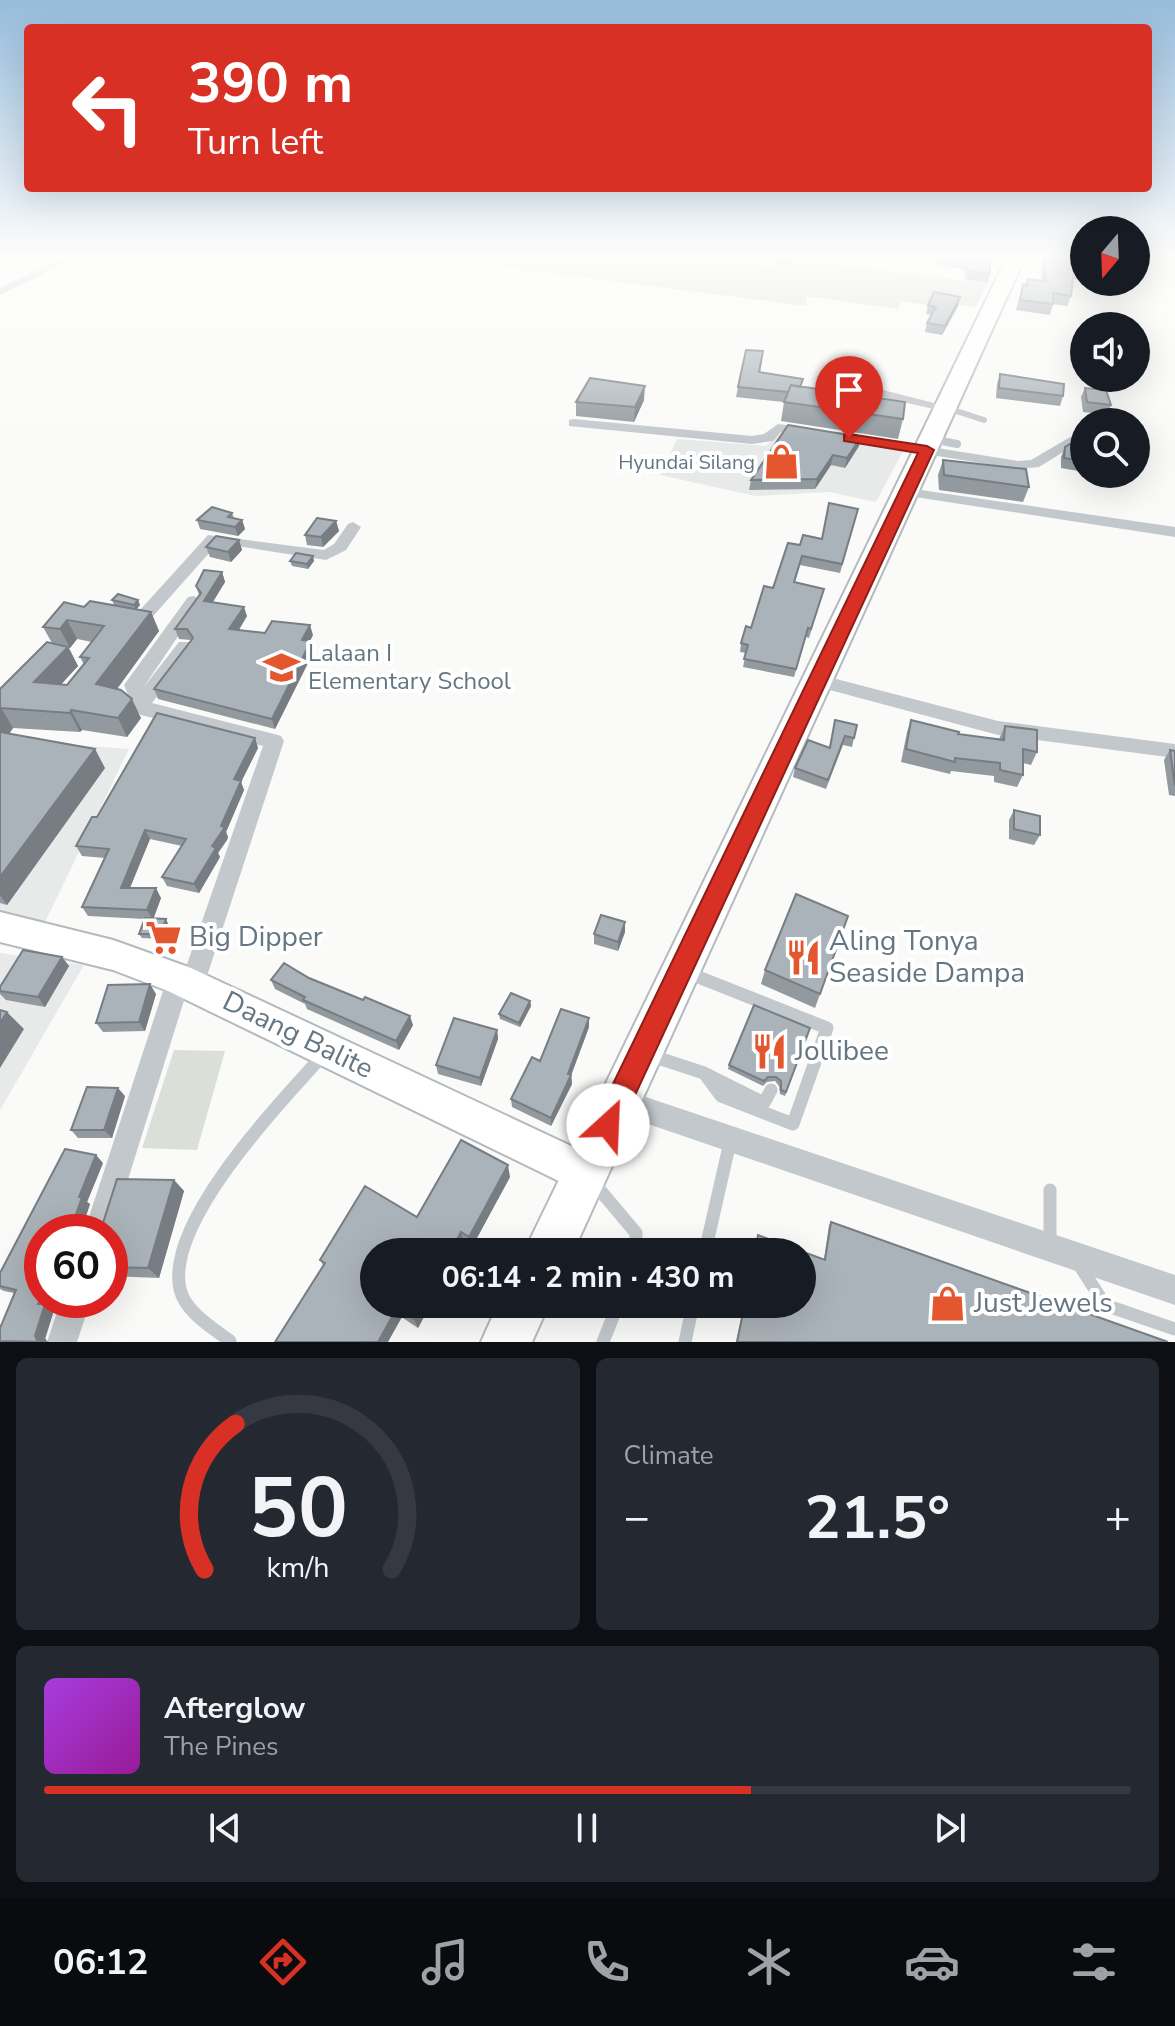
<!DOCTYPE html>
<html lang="en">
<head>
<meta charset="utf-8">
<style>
	body { margin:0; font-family:"Nunito Sans",sans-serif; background:#242831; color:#f1f3f6; height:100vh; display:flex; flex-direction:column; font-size:30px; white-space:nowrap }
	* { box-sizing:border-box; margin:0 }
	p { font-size:26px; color:#9ea1a6 }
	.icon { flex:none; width:44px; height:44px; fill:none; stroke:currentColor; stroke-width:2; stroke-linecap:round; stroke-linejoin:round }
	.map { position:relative; height:1342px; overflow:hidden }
	.drawer { display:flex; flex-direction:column; gap:16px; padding:16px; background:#0d0f14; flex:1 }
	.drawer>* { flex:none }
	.top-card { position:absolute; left:24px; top:24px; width:1128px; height:168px; border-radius:8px; box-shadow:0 8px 32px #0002; background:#d93025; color:#fff; overflow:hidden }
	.needle { width:52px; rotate:199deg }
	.buttons { position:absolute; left:1070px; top:216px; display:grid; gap:16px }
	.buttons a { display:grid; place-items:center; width:80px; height:80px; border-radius:50%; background:#171b24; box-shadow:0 8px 32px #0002; font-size:40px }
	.speed { position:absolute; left:24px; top:1214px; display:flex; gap:16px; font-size:40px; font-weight:700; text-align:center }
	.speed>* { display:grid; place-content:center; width:104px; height:104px; border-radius:50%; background:#171b24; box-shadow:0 8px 32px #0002; line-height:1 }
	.speed .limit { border:12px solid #d22; background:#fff; color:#111 }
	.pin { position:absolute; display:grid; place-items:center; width:68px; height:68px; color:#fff; margin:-82px -34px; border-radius:50% 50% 50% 0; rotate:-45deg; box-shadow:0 0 8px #0007 }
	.pin .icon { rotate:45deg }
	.me { position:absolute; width:88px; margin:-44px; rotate:25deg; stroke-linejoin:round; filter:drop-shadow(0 0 6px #0008) }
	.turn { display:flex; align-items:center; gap:28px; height:168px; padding:0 32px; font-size:36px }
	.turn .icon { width:104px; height:104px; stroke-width:2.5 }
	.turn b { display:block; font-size:56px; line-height:68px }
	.big { font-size:60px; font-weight:700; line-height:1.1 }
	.drawer .tile { flex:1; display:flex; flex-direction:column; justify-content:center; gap:12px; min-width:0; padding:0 28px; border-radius:12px; background:#242831 }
	.drawer .dial { align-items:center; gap:0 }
	.dial svg { height:208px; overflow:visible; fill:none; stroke:#363941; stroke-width:7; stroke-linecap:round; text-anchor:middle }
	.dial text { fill:#f1f3f6; stroke:none }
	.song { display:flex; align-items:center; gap:24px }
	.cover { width:96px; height:96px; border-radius:12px; background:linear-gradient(135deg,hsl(280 70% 55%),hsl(300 70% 35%)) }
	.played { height:8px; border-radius:4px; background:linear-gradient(90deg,#d93025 65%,#363941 65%) }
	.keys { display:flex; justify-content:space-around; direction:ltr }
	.heat { display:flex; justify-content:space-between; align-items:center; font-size:44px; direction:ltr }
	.drawer .tiles { flex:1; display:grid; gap:16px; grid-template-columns:1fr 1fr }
	.tile:last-child { grid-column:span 2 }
	.trip { position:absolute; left:360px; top:1238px; width:456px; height:80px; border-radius:40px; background:#171b24; box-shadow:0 8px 32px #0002; font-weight:700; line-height:80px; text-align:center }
	.tab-bar { display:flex; height:128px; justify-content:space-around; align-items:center; background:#090b0e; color:#9ea1a6 }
	.tab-bar .icon { width:56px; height:56px }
	.tab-bar .on { color:#d93025 }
	.tab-bar b { font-size:36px; color:#f1f3f6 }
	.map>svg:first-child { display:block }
	.built { fill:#e8e9e9 }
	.green { fill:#dadfd7 }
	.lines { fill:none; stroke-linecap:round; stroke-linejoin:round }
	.secondary-casing { stroke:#b3babf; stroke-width:4 }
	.primary-casing { stroke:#b5babe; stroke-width:4 }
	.lane-far2 { stroke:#c3c8cc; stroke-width:6 }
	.lane-far1 { stroke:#c3c8cc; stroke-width:8 }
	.lane { stroke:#c3c8cc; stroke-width:13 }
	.street { fill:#c3c8cc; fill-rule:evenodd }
	.secondary { fill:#fff; fill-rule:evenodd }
	.primary { fill:#fff; fill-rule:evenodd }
	.wall { fill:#929a9f; fill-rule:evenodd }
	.shaded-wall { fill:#777d82 }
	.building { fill:#aab3b9; stroke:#777d82; stroke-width:2 }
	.route { fill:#d93025; stroke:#8d1f18; stroke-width:2 }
	.labels { text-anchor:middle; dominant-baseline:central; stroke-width:8; stroke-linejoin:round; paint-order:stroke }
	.far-poi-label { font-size:20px; fill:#657683; stroke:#fff; text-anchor:end }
	.poi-label { font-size:24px; fill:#657683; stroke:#fff; text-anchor:start }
	.near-poi-label { font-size:28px; fill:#657683; stroke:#fff; text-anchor:start }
	.near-street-label { font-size:28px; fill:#657683; stroke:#fff }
</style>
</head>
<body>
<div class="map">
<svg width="1175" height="1342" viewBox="0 0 1175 1342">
	<rect width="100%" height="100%" fill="#fafaf8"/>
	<path class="built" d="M783 431 904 449 876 502 829 492 756 496 660 475 677 439 766 446Z
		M0 739 129 749 45 922 0 915Z
		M0 953 84 965 0 1110Z"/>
	<path class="green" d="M504 255H683L791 268 792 259 987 283 976 307 929 301 927 305 901 301 898 309 807 296 806 306 497 266Z
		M174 1050 225 1051 197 1150 142 1148Z"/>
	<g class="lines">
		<defs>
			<path id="secondary" d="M0 912 113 940 191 968 599 1159 605 1173 599 1187 585 1193 571 1187 168 991 113 970 0 942Z"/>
			<path id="primary" d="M1008 255H1026L573 1252H524Z
				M498 1304H549L532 1342H481Z"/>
		</defs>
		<use href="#secondary" class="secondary-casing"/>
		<use href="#primary" class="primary-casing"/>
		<path class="lane-far2" d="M947 408 984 420"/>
		<path class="lane-far1" d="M932 439 957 444"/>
		<path class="lane" d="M688 973 827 1028 793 1124 721 1096 704 1073
			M652 1056 704 1073 764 1103 771 1090
			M594 1183 636 1233V1252
			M1050 1190V1243
			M705 1252 730 1142
			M1080 1266 1105 1305 1175 1329
			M230 1341C213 1328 185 1312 180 1289 165 1222 280 1103 323 1055
			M603 1342 618 1304
			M685 1342 693 1304"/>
		<path class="street" d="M68 255H81L0 295V288Z
			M830 363 854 369V380L859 384 954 408 947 412 850 390 841 381 843 374 826 370V364Z
			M574 419 752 436 764 434 778 424 809 428 816 432 809 436 781 432 773 441 752 444 569 426V420Z
			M1084 429V439L1039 467 1018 469 838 440 831 436 838 432 1018 461 1031 460Z
			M907 488 1175 527V537L902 495V489Z
			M353 522 361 527 346 550 326 560 218 543 146 624H134L131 620 208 535 324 550 334 544 348 524Z
			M194 596 202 601 143 688 179 642H191L194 646 152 703 274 734 281 736 284 741 204 985 200 993 192 996 186 994 110 1237V1232H84L167 979 171 971 179 968 185 970 263 746 141 715 134 709 124 685 188 597Z
			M817 674 998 721 1175 744V758L998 735 811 685 808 680 811 675Z
			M619 1088 1175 1275V1305L619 1114 610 1110 606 1101 610 1092Z
			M61 1300H91L77 1342H47Z"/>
		<use href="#secondary" class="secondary"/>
		<use href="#primary" class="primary"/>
	</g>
	<path class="wall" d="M777 255H791L789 266 776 265Z
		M926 255H990V274L988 283 964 279 966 270 934 264 935 256Z
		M1054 255H1084V281L1073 279 1071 296 1067 306 1053 304 1050 315 1016 310 1023 284 1026 285 1028 279 1042 281 1041 269 1044 259 1054 260Z
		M960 297 958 306 942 335 925 332 927 323 931 315 926 314 928 305Z
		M762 361 760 372 801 387 903 419 898 439 781 421 784 402 736 397 738 387Z
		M1000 374 1063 396 1060 406 996 398 997 384Z
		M1085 388 1111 405 1107 415 1083 412 1081 397Z
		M644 400 634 422 576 416V402Z
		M859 446 845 468 831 465 815 489 749 490 751 480Z
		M1084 446V472L1061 468V457L1065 447Z
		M943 460 1029 487 1023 502 939 490 938 475Z
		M858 509 840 573 800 565 795 582 824 589 809 638 806 637 794 677 743 667 746 653 740 652 741 643 800 545 822 539Z
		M232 513 234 518 242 520 245 529 238 536 200 529 197 520Z
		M336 521 339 531 323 547 307 545 305 535Z
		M239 540 242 550 231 562 210 557 206 547Z
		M313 556 314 561 308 569 292 566 290 561Z
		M222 572 225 582 213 602 247 616 239 630 265 633 313 635 310 641H311L314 651 275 729 158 699 154 689 191 640 179 639 175 629 199 595 196 586Z
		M112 600 140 605 136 609 151 612 159 631 117 689 141 718 127 737 82 730 80 732 13 728 9 734 105 768 7 905 0 903V689L52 643 43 627 84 607 114 605ZM77 639 92 642 80 657 84 665 67 685 61 684 78 666 69 648H70Z
		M835 720 854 738 852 747 843 745 826 789 793 777 795 768 829 747Z
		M911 720 958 734 999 739 1005 726 1037 752 1031 765 1023 763V775L1017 787 994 782V776L951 771 950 774 901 762 907 732Z
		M255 738 258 748 241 782 244 790 226 832 228 837 227 840 218 853 220 857 199 893 167 886 162 877 182 846 150 839 130 888 161 898 153 919H166L168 924 163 939 142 938 139 934 145 919 88 916 82 907 105 858 82 856 76 846 97 817Z
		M1170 750 1175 751V796L1169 795 1164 760Z
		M1014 810 1040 835 1034 845 1009 839V820Z
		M848 916 815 1008 761 984 765 970Z
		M625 922V932L618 951 594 944V934Z
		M62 957 69 966 45 1007 6 1000 0 994V987Z
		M309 978 413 1025 399 1050 307 1009 305 1004 275 989 271 980Z
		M156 994 145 1031 103 1032 96 1023Z
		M530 1001 531 1006 520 1027 500 1019 499 1014Z
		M589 1027 571 1075 572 1084 551 1126 512 1107 511 1099Z
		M810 1028 785 1096 780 1094 779 1086 775 1081 767 1082 763 1086 728 1069 729 1065Z
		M497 1030 498 1039 481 1086 438 1074 436 1065Z
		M125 1096 112 1138H78L71 1130Z
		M103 1163 87 1202 90 1204 49 1307 54 1310 45 1340 49 1342H0V1328L14 1293 4 1291 0 1289V1273Z
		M510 1177 472 1247 464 1242 418 1328 323 1265 320 1260Z
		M174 1180 184 1191 159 1278 110 1276V1232L100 1229Z
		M831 1222 1168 1342H736L744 1304H802V1252H754L758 1235 824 1259 829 1225Z"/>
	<path class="shaded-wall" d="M960 297 958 306 942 335 945 326Z
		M645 386 644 400 634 422 635 407Z
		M861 437 859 446 845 468 847 458Z
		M833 455 831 465 815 489 817 479Z
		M242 520 245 529 238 536 235 527Z
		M336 521 339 531 323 547 321 537Z
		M239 540 242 550 231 562 228 552Z
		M313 556 314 561 308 569 307 564Z
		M222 572 225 582 207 611 204 601Z
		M138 600 140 605 136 610 134 605Z
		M244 607 247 616 233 639 229 629Z
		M151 612 159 631 106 704 96 684Z
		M67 620 77 639 70 648 60 629Z
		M310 625 313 635 305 650 302 640Z
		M311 641 314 651 275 729 272 719Z
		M68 647 78 666 45 702 34 682Z
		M132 699 141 718 127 737 118 718Z
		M1 708 13 728 0 747V710Z
		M71 710 82 730 80 732 70 713Z
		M255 738 258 748 241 782 244 790 226 832 228 837 227 840 218 853 220 857 199 893 194 884 221 826 234 779Z
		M95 749 105 768 7 905 0 895V877Z
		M145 830 150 839 126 897 121 888Z
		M156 888 161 898 153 920 147 910Z
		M166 919 168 924 163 939 160 934Z
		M625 922V932L618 951V942Z
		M62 957 69 966 45 1007 38 997Z
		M150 984 156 994 145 1031 139 1022Z
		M530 1001 531 1006 520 1027 519 1023Z
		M7 1012 24 1029 0 1068V1023Z
		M410 1016 413 1025 399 1050 396 1041Z
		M589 1018V1027L569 1081 571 1075 572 1084 551 1126V1118Z
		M497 1030 498 1039 481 1086 480 1078Z
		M118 1088 125 1096 112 1138 104 1130Z
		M96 1155 103 1163 87 1202 90 1204 81 1232H70L79 1197Z
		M508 1165 510 1177 472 1247 469 1237Z
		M174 1180 184 1191 159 1278 148 1268Z
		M461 1232 464 1242 459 1252H450Z
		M42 1296V1300H52L49 1307 54 1310 44 1341 45 1340 49 1342H42L37 1340 35 1336 38 1304Z
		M422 1304H431L418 1328 414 1319Z
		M397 1308 402 1317 388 1342H378Z"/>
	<path class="building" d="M777 255H791L790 258 777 257Z
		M936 255H990V274L966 271 969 262Z
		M1058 255H1084V270L1074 269 1071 296 1053 293V304L1020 300 1023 284 1027 285 1028 279 1046 281 1044 259 1058 260Z
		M934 292 960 297 945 326 927 323 936 307 928 305Z
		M746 350 763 351 759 372 803 379 800 387 791 385 788 392 738 387Z
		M1000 374 1064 384 1063 396 999 388Z
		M590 378 645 386 635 407 576 402Z
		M791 385 905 402 903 419 784 402Z
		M1085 388 1106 390 1111 405 1087 402Z
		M788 425 861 437 847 458 833 455 817 479 751 480Z
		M1070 444 1084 446V461L1064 458 1065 447Z
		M943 460 1026 469 1029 487 944 475Z
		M829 503 858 509 842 564 802 556 794 582 824 589 811 629 808 628 796 669 744 659 748 645 741 643 746 626 751 628 764 586 773 588 788 543 800 545 803 535 822 539Z
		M212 507 232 513 228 517 242 520 235 527 197 520Z
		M317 518 336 521 321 537 305 535Z
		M216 536 239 540 228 552 206 547Z
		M296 553 313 556 307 564 290 561Z
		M204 570 222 572 204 601 244 607 229 629 265 633 272 621 310 625 302 640 311 641 272 719 154 689 193 638 187 629H175L201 593 196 586Z
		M118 594 138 600 134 605 112 600Z
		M90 601 151 612 96 684 121 690 132 699 118 718 71 710 70 713 1 708 0 710V689L47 642 68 647 34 682 67 685 89 658 80 657 104 626 67 620 60 629 43 627 64 602 84 607Z
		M157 713 255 738 234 779 241 781 221 826 224 827 223 830 212 846 216 848 194 884 162 877 186 839 145 830 121 888H156L147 910 82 907 109 849 76 846 92 817H97Z
		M835 720 857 725 854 738 845 736 828 780 795 768 808 740 830 748Z
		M911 720 959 732 958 734 1004 740 1005 726 1037 730V752L1023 749V775L1000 770V763L955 758V762L906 749Z
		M0 732 95 749 0 877Z
		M1170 750 1175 751V786Z
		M1014 810 1040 816V835L1014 829Z
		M796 894 848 916 820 994 765 970Z
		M601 915 625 922 618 942 594 934Z
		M145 918 166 919 160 934H139Z
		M23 950 62 957 38 997 0 991V987Z
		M284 963 309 978 363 1000 365 997 410 1016 396 1041 303 1000 305 997 271 980Z
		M150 984 139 1022 96 1023 108 985Z
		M511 993 530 1001 519 1023 499 1014Z
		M754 1005 810 1028 786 1092 781 1090V1081L776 1077H768L764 1081 729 1065Z
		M561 1009 589 1018 568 1074 571 1075 551 1118 511 1099 532 1057 540 1061Z
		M0 1010 7 1012 0 1023Z
		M454 1018 497 1030 480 1078 436 1065Z
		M87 1087 118 1088 104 1130H71Z
		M461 1140 508 1165 469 1237 461 1232 450 1252H374V1304H422L414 1319 397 1308 378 1342H275L325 1263 320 1260 365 1186 417 1217Z
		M65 1149 96 1155 79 1197H82L70 1232H42V1296L38 1304H45L35 1336 37 1340H45L44 1342 0 1341V1328L16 1290 0 1286V1273Z
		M117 1179 174 1180 148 1268 110 1267V1232H94L95 1228 100 1229 103 1223Z
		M831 1222 1168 1342H737L745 1304H802V1252H755L758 1235 825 1260Z"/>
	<linearGradient id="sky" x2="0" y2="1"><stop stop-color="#96bcdc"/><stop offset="0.58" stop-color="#fdfdfc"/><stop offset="1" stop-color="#fdfdfc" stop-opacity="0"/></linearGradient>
	<rect width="1175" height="443" fill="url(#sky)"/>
	<path class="route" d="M849 434 927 446 934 450 617 1134 608 1138 598 1134 594 1125 598 1115 918 453 844 441V435Z"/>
	<defs>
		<symbol id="shop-bare" viewBox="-9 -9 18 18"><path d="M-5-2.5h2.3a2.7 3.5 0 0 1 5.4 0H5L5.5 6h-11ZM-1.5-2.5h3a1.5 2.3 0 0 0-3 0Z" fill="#e4572e" stroke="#fff" stroke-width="2.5" paint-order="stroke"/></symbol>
		<symbol id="school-bare" viewBox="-9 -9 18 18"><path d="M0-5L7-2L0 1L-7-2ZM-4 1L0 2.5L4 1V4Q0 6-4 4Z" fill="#e4572e" stroke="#fff" stroke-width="2.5" paint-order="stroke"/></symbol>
		<symbol id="supermarket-bare" viewBox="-9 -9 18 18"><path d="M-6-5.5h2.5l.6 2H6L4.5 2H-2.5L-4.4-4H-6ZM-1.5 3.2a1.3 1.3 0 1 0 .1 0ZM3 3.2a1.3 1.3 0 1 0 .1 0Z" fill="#e4572e" stroke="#fff" stroke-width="2.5" paint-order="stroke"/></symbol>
		<symbol id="restaurant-bare" viewBox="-9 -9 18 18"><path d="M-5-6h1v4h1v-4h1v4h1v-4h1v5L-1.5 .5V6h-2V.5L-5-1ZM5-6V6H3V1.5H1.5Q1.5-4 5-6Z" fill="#e4572e" stroke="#fff" stroke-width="2.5" paint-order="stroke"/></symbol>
	</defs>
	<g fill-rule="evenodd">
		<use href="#shop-bare" x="756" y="436" width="51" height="51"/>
		<use href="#school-bare" x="256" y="642" width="51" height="51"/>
		<use href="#supermarket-bare" x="138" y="912" width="51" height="51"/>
		<use href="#restaurant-bare" x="778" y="932" width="51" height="51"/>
		<use href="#restaurant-bare" x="744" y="1026" width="51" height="51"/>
		<use href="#shop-bare" x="922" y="1278" width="51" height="51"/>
	</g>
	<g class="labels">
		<g class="far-poi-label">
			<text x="755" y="462">Hyundai Silang</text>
		</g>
		<g class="poi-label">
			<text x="308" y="653">Lalaan I<tspan x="308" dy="28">Elementary School</tspan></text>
		</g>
		<g class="near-poi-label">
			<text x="189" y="937">Big Dipper</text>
			<text x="829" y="941">Aling Tonya<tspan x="829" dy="32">Seaside Dampa</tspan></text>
			<text x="795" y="1051">Jollibee</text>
			<text x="974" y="1303">Just Jewels</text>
		</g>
		<g class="near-street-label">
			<text transform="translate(298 1035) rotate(26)">Daang Balite</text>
		</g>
	</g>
</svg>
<div class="buttons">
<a><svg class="needle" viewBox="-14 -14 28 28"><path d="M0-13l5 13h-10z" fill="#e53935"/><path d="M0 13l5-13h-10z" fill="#9ea1a6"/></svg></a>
<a><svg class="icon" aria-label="sound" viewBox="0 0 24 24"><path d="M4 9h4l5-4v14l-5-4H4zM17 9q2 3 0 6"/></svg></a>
<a><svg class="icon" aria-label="search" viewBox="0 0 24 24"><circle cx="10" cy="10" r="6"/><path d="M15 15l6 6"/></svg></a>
</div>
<div class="speed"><div class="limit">60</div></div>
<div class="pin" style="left:849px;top:438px;background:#d93025"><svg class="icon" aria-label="arrive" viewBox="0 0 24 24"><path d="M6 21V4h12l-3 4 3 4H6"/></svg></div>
<svg class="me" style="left:608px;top:1125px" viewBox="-20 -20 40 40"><circle r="19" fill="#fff"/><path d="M0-13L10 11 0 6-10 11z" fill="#d93025"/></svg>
<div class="trip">06:14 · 2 min · 430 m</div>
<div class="top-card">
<div class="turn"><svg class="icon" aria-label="left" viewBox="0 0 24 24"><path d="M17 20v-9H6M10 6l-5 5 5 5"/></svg><div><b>390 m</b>Turn left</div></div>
</div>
</div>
<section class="drawer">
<div class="tiles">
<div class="tile dial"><svg viewBox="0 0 100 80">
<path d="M14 69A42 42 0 1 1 86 69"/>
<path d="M14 69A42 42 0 0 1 26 13" stroke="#d93025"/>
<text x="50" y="56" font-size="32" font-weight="700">50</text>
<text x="50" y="72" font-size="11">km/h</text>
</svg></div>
<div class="tile"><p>Climate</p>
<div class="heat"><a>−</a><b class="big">21.5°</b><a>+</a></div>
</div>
<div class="tile">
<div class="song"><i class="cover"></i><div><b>Afterglow</b><p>The Pines</p></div></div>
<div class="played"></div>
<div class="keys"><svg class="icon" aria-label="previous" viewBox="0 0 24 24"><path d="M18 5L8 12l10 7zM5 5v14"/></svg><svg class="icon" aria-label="pause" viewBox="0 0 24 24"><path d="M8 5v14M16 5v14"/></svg><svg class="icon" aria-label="next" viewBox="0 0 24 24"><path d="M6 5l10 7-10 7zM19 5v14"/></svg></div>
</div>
</div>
</section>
<nav class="tab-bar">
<b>06:12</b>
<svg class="icon on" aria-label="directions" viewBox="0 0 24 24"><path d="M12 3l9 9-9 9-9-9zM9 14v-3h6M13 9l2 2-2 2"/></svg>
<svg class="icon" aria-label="music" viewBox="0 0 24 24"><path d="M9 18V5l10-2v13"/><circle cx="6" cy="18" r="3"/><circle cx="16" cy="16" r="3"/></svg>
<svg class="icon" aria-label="phone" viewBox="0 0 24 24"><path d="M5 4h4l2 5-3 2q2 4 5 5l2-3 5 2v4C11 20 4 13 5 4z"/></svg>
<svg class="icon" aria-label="climate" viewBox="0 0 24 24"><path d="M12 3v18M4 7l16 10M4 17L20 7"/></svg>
<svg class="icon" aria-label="car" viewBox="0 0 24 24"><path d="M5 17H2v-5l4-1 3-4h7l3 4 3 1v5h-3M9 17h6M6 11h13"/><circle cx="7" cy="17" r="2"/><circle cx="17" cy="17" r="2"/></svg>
<svg class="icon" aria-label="filters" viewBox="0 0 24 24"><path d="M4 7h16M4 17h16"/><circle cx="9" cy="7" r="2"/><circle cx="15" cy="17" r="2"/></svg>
</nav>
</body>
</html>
